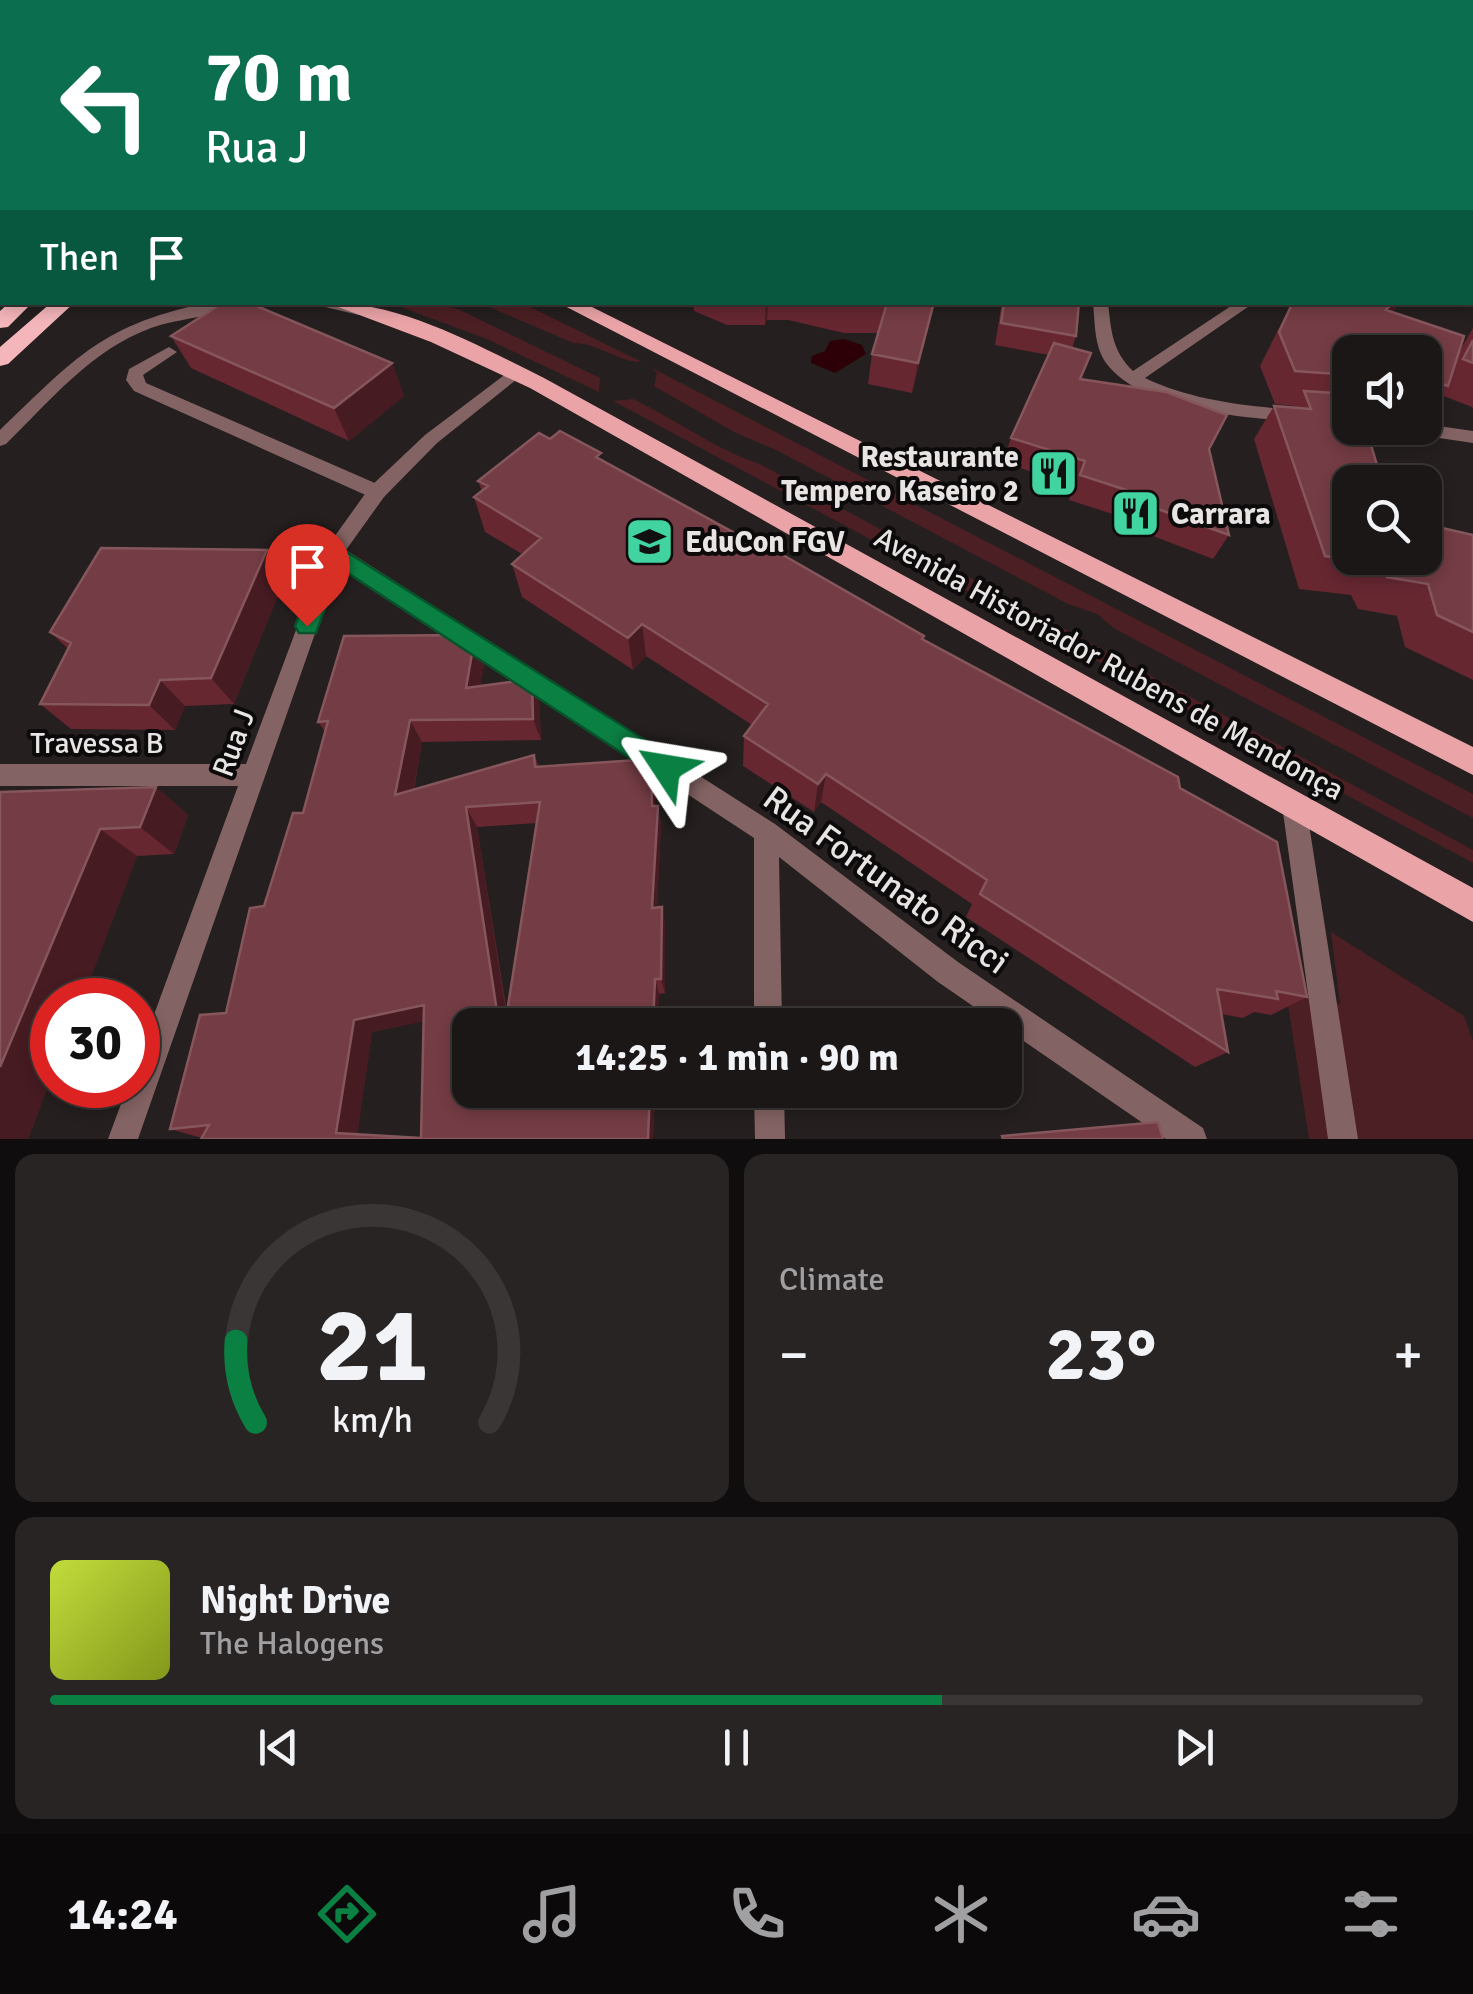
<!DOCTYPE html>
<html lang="en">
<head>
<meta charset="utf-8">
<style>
	body { margin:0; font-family:Signika,sans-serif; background:#292424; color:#f1f3f6; height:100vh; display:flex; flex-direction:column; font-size:38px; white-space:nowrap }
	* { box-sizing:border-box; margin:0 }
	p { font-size:32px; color:#a09fa1 }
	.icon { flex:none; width:55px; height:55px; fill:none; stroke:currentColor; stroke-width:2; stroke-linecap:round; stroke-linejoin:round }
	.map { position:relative; height:1139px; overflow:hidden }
	.drawer { display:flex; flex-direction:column; gap:15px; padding:15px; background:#0f0d0d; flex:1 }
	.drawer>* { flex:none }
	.top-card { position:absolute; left:0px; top:0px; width:1475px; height:305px; box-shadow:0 5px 15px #0003,0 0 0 2px #3a3636; background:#0b6e4f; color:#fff; overflow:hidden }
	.tools { position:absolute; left:1332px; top:335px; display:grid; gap:20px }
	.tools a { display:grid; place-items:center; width:110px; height:110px; border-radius:20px; background:#1c1717; box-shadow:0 5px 15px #0003,0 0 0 2px #3a3636; font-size:50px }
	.speed { position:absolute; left:30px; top:978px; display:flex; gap:20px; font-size:50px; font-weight:700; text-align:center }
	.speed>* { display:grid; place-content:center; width:130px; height:130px; border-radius:50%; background:#1c1717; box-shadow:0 5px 15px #0003,0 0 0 2px #3a3636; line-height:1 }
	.speed .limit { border:15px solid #d22; background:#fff; color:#111 }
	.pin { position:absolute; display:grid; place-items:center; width:85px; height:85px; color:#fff; margin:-102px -42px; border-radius:50% 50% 50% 0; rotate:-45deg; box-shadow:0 0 10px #0007 }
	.pin .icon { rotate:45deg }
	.me { position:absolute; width:110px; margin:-55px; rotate:303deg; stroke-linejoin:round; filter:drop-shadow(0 0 8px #0008) }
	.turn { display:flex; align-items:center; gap:35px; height:210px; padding:0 40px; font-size:45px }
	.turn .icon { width:130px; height:130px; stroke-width:2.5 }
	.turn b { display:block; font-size:70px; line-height:85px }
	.then { display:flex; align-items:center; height:95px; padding:0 40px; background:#0003; gap:20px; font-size:38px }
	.big { font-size:75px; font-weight:700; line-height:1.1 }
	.drawer .tile { flex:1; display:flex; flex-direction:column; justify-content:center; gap:15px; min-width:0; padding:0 35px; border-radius:20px; background:#292424 }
	.drawer .dial { align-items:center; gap:0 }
	.dial svg { height:260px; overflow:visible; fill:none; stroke:#3a3636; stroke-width:7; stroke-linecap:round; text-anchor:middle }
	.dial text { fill:#f1f3f6; stroke:none }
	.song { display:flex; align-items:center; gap:30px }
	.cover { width:120px; height:120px; border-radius:15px; background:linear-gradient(135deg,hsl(70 70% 55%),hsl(70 70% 35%)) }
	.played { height:10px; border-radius:5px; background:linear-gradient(90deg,#0b8043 65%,#3a3636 65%) }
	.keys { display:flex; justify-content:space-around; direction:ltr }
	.heat { display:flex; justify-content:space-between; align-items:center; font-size:55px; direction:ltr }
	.drawer .tiles { flex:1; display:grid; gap:15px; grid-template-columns:1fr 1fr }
	.tile:last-child { grid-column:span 2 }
	.trip { position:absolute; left:452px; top:1008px; width:570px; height:100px; border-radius:20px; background:#1c1717; box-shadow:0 5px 15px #0003,0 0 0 2px #3a3636; font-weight:700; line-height:100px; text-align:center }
	.tab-bar { display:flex; height:160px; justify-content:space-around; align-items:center; background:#0b0909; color:#a09fa1 }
	.tab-bar .icon { width:70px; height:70px }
	.tab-bar .active { color:#0b8043 }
	.tab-bar b { font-size:45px; color:#f1f3f6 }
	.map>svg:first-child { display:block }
	.green { fill:#4b1f23 }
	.water { fill:#2d0007 }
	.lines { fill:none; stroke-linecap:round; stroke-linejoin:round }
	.service { fill:#846364; fill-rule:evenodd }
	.minor { fill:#846364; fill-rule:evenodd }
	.primary { fill:#eaa4a8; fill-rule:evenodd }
	.trunk { fill:#f4b6ba; fill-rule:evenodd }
	.wall { fill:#662731; fill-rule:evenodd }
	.shaded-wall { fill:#461b21 }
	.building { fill:#743c44; stroke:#86565d; stroke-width:2.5; fill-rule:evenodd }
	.route { fill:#0b8043; stroke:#07532c; stroke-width:2.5 }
	.labels { text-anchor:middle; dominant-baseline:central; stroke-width:8; stroke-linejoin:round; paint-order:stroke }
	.poi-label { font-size:30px; font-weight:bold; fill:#e8e4e4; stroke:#0c0a0a; text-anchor:start }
	.street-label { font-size:30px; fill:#e8e4e4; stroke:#0c0a0a }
	.near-street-label { font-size:35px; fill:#e8e4e4; stroke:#0c0a0a }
</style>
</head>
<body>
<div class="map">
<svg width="1473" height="1139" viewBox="0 0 1473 1139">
	<rect width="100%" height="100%" fill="#251f1f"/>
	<path class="green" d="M390 303H437L460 310 600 378 599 392 487 339Z
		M480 303H522L642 362C617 362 599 343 573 343Z
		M652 368 1473 794V818L1115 629 1097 614 1068 604 778 451 734 432 654 386 657 373Z
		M633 399C677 420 714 449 760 464L1473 850V863L613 401Z
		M1331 932 1464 1016 1473 1041V1139H1309L1286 993 1340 1004Z"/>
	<path class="water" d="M844 339 862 345 866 354 835 373 811 363 812 356 825 351 830 341Z"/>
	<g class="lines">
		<path class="service" d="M169 347 177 352 143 375 146 383 384 487 386 492 384 497H370L134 391 126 380 129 369Z
			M1294 794 1303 797 1306 805 1358 1139H1328L1282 805 1285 797Z"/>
		<path class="minor" d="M1079 0H1089V2H1080Z
			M1472 152H1473V160H1472Z
			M212 302H248C228 315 178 318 151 328 91 350 50 401 6 444L0 446V430C76 357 104 323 212 302Z
			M304 302H341L367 310 359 315Z
			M1093 302H1108C1111 330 1112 351 1133 371L1237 302H1255L1145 378C1208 408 1282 408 1350 414V426C1284 419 1149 420 1106 363 1094 346 1095 323 1093 302Z
			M515 367 521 368V376L437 443 384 497 346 550 775 824 958 962 1203 1128 1207 1139H1166L938 982 779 857 782 1025H754V838L339 565 138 1139H108L128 1085H138V1058L238 786H0V764H246L327 547 370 487 425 435Z
			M1425 424 1473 431V443L1412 434 1403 428H1425Z
			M754 1090H784L785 1139H755Z"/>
		<path class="primary" d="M0 187H2V197H0Z
			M0 238H2V248H0Z
			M325 302C401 302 477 345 544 378L1473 888V922L530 388 431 342Z
			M557 302H582L1473 747V775Z"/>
		<path class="trunk" d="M10 302H33L8 327 0 328V311Z
			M52 302H75L8 364 0 366V347Z"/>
	</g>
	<path class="wall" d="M1098 0H1191L1188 2H1099Z
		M0 34H2V142H0Z
		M694 302H935L912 393 868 384 872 354 879 333H844L788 320H767L765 325H727L694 311Z
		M1002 302H1079L1076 336 1072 348 1081 379 1209 449 1229 535 1213 559 1145 533 1144 524 1069 500 1074 486 1003 462 1011 438 1049 355 995 345Z
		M1292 302H1400L1392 312 1458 354 1473 328V409L1472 407 1441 395 1425 416V352H1350V558L1473 535V680L1405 647 1397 616 1358 609 1351 595 1299 589 1254 439 1274 406 1293 407 1294 406 1275 404 1260 366Z
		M171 336 392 363 404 396 349 441 191 368Z
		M550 439 602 460 923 640 1180 788 1307 997 1271 1015 1254 1012 1243 1018 1221 1014 1228 1052 1195 1067 966 917 972 904 821 802 814 812 743 766 744 736 752 725 646 656 633 670 522 597 512 564 522 554 485 532 474 497 482 491 478 481Z
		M285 578 234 704 185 706 175 730 71 729 40 704 68 649 50 632Z
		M464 635 474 642 484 665 480 686 532 679 539 701 541 740 422 742 414 790 534 755 539 766 651 759 655 780V806H658L661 825 657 908 662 907 665 924V993L659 994 657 1025H470V1090H655L653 1139H201L203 1137H198L170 1129 200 1015 226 1013 250 908 264 906 293 813H303L325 731 318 722 344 636ZM537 823 507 1013 477 827ZM424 1021 421 1138 357 1134 372 1032Z
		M156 787 188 815 174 854 137 856 82 1000H52V1075L28 1139H0V792Z"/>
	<path class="shaded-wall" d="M686 0H709L707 2H684Z
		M766 302H768L767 320 765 325Z
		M934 302H935L912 393 918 363Z
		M1393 302H1400L1364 344 1386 310Z
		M392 363 404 396 349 441 334 408Z
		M267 550 285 578 234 704 211 678Z
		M642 624 646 656 633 670 628 638Z
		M474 642 484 665 476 710 466 688Z
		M532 679 539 701 541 740 533 719Z
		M160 680 185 706 175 730 149 705Z
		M410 720 422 742 409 815 395 795Z
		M651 759 655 780 656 825 652 806Z
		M826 774 821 802 814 812 818 784Z
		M156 787 188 815 174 854 140 827Z
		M658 806 661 825 656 924 652 908Z
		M466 807 477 827 508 1025H499Z
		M100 829 137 856 82 1000H52V1075L28 1139H0V1067Z
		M662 907 665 924V993L661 979Z
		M655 979 659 994 657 1025H653Z
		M424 1005 439 1018 372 1032 357 1139 336 1133 354 1020Z
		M650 1090H655L653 1139H648Z"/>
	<path class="building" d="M480 0H686L684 2H478Z
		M760 0H1073L1072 2H759Z
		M1113 0H1178L1174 2H1114Z
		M1394 0H1473V109L1472 2H1390Z
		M0 34H2V117L0 116Z
		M1472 184H1473V253H1472Z
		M224 302H247L392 363 334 408 171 336Z
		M844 302H934L918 363 872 354 887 303Z
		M1004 302H1079L1076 336 1001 323Z
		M1293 302H1393L1386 310 1464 336 1448 386 1425 379V352H1350V354L1344 352 1350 375 1295 371 1279 332Z
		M1473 340V363L1463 359Z
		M1054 343 1091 353 1080 379 1166 392 1227 415 1209 449 1229 535 1158 509 1157 500 1080 475 1085 461 1011 438Z
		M1304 391 1350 394V428H1366L1382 482H1350V558H1425V524L1473 535V632L1437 615 1428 584 1387 577 1379 563 1325 556 1274 406 1311 409Z
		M560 431 601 453 596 457 773 554 776 551 924 636 922 639 1178 777 1180 788 1277 842 1307 997 1276 991 1278 999 1217 989 1228 1052 980 894 987 880 826 774 818 784 744 736 768 704 642 624 628 638 512 564 541 538 474 497 488 486 478 481 539 433 550 439Z
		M101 548 267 550 211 678 160 680 149 705 40 704 71 643 50 632Z
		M464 635 474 642 466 688 532 679 533 719 410 720 395 795 534 755 535 767 651 759 652 806H658L652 908 662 907 661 979H655L653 1025H505L540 802 466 807 499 1025H470V1090H650L648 1139H201L209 1125 170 1129 200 1015 226 1013 250 908 264 906 293 813H303L328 721 318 722 344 636ZM424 1005 421 1138 336 1133 354 1020Z
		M156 787 140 827 100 829 0 1067V792Z
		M1158 1122 1163 1139H1003L1002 1136Z"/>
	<path class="route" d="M334 544 675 759 679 768 675 776 666 780 657 776 340 568 316 633H299L295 626 323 552Z"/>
	<defs>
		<symbol id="restaurant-square" viewBox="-11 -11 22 22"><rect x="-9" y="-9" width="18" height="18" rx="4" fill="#41d4a1" stroke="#0c0a0a"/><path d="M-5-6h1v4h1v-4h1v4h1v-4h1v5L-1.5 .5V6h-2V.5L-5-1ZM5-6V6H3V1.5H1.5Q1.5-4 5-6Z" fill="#111"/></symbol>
		<symbol id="university-square" viewBox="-11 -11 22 22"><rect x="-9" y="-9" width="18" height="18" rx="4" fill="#41d4a1" stroke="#0c0a0a"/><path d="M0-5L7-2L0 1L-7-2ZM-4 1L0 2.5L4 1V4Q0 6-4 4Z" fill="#111"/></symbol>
	</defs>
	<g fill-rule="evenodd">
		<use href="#restaurant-square" x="1026" y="446" width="55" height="55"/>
		<use href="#restaurant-square" x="1108" y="486" width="55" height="55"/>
		<use href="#university-square" x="622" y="514" width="55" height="55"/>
	</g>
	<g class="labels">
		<g class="poi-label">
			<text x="1019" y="457" text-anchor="end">Restaurante<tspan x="1019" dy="34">Tempero Kaseiro 2</tspan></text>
			<text x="1171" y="514">Carrara</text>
			<text x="685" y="542">EduCon FGV</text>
		</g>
		<g class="street-label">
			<text transform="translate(1109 664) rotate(29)">Avenida Historiador Rubens de Mendonça</text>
			<text x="97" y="743">Travessa B</text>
			<text transform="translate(234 743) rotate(-70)">Rua J</text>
		</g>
		<g class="near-street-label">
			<text transform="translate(886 880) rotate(36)">Rua Fortunato Ricci</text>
		</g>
	</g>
</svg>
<div class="tools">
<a><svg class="icon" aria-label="sound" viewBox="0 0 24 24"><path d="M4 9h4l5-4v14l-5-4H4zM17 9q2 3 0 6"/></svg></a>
<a><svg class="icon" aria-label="search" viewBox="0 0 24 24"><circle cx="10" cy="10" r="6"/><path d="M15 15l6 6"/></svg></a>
</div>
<div class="speed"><div class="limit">30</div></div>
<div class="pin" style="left:307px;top:626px;background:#d93025"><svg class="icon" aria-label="arrive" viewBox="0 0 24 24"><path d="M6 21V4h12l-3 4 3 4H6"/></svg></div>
<svg class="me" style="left:666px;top:768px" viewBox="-20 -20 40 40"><path d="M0-17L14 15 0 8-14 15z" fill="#0b8043" stroke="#fff" stroke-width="4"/></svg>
<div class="trip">14:25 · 1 min · 90 m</div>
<div class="top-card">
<div class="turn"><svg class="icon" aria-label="left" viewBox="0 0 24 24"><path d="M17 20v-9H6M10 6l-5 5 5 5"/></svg><div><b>70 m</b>Rua J</div></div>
<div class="then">Then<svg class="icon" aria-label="arrive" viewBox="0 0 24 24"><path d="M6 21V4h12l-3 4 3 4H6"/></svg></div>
</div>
</div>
<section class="drawer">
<div class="tiles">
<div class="tile dial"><svg viewBox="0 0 100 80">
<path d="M14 69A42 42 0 1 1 86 69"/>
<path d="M14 69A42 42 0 0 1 8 44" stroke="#0b8043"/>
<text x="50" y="56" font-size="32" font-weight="700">21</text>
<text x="50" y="72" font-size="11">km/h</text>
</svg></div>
<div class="tile"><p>Climate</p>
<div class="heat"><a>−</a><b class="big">23°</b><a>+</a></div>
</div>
<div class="tile">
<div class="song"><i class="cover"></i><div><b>Night Drive</b><p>The Halogens</p></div></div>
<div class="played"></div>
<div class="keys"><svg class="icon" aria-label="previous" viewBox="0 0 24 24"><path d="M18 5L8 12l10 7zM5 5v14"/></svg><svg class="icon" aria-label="pause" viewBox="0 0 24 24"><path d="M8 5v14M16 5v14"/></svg><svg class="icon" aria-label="next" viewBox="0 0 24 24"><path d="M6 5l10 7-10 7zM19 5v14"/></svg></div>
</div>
</div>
</section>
<nav class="tab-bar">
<b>14:24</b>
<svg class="icon active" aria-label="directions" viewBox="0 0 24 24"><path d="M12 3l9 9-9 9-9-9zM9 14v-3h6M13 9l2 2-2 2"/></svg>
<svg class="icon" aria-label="music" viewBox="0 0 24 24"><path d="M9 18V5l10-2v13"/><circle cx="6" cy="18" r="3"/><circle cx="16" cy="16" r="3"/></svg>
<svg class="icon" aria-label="phone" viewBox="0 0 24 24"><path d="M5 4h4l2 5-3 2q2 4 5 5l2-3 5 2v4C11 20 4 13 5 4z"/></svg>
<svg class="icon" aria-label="climate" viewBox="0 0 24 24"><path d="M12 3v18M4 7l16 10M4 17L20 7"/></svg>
<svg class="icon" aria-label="car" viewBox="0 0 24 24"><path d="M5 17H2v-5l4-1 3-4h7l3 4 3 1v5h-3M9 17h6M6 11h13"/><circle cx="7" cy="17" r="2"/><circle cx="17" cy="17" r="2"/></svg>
<svg class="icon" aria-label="filters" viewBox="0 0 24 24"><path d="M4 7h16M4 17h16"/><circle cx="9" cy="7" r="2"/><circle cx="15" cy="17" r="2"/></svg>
</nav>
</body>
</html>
